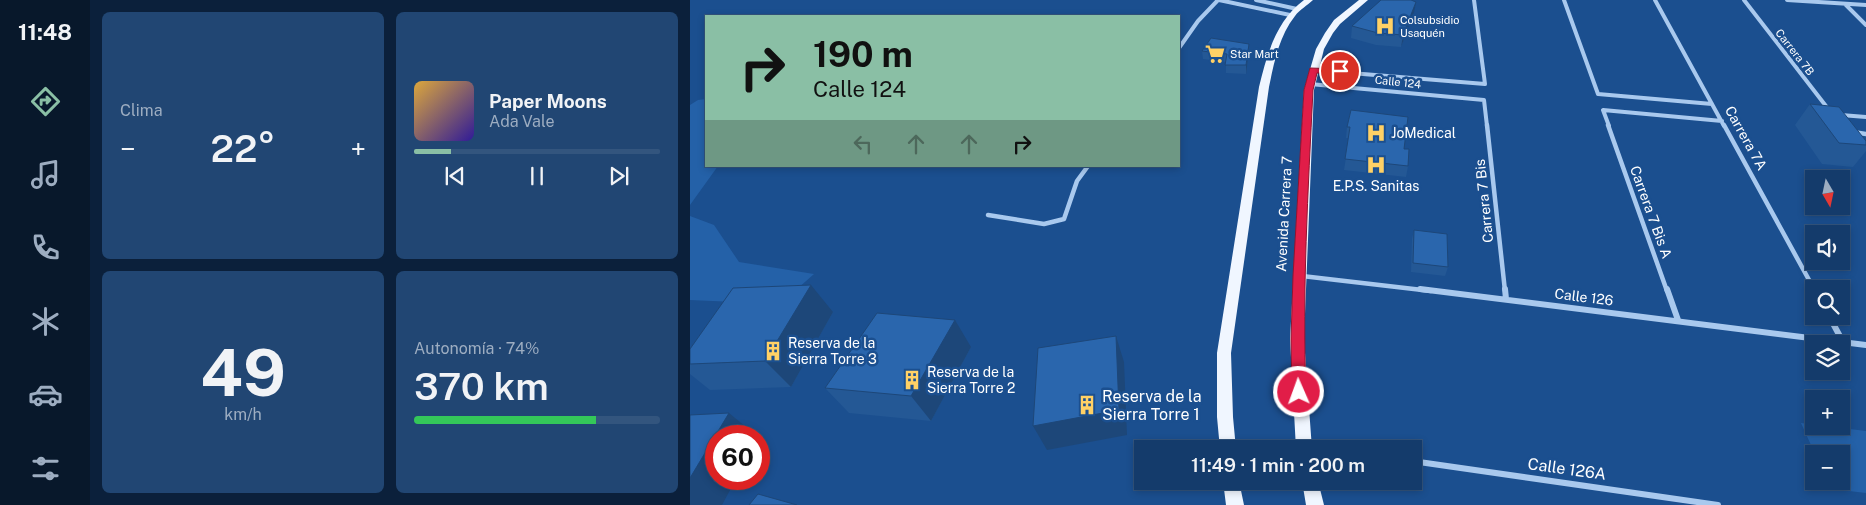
<!DOCTYPE html>
<html lang="es">
<head>
<meta charset="utf-8">
<style>
	body { margin:0; font-family:"Public Sans",sans-serif; background:#214673; color:#f1f3f6; height:100vh; display:flex; flex-direction:column; font-size:19px; white-space:nowrap }
	* { box-sizing:border-box; margin:0 }
	p { font-size:16px; color:#9dadc1 }
	.icon { flex:none; width:28px; height:28px; fill:none; stroke:currentColor; stroke-width:2; stroke-linecap:round; stroke-linejoin:round }
	.map { position:relative; flex:1; overflow:hidden }
	.panel { display:flex; flex-direction:column; gap:12px; padding:12px; background:#0b203b; width:600px }
	.panel>* { flex:none }
	.banner { position:absolute; left:15px; top:15px; width:475px; height:152px; border-radius:0px; box-shadow:0 2px 8px #0003,0 0 0 1px #33557e; background:#8abfa5; color:#111; overflow:hidden }
	.needle { width:32px; rotate:171deg }
	.fabs { position:absolute; left:1115px; top:170px; display:grid; gap:10px }
	.fabs a { display:grid; place-items:center; width:45px; height:45px; border-radius:0px; background:#143b6b; box-shadow:0 2px 8px #0003,0 0 0 1px #33557e; font-size:25px }
	.speed { position:absolute; left:15px; top:425px; display:flex; gap:10px; font-size:25px; font-weight:700; text-align:center }
	.speed>* { display:grid; place-content:center; width:65px; height:65px; border-radius:50%; background:#143b6b; box-shadow:0 2px 8px #0003,0 0 0 1px #33557e; line-height:1 }
	.speed .limit { border:8px solid #d22; background:#fff; color:#111 }
	.pin { position:absolute; display:grid; place-items:center; width:42px; height:42px; color:#fff; margin:-21px; border:2px solid #fff; border-radius:50%; box-shadow:0 1px 5px #0007 }
	.me { position:absolute; width:55px; margin:-28px; rotate:358deg; stroke-linejoin:round; filter:drop-shadow(0 0 4px #0008) }
	.turn { display:flex; align-items:center; gap:18px; height:105px; padding:0 25px; font-size:22px }
	.turn .icon { width:65px; height:65px; stroke-width:2.5 }
	.turn b { display:block; font-size:35px; line-height:42px }
	.lanes { display:flex; align-items:center; height:48px; padding:0 25px; background:#0003; justify-content:center; gap:25px; direction:ltr }
	.lanes .off { opacity:.35 }
	.big { font-size:38px; font-weight:600; line-height:1.1 }
	.panel .tile { flex:1; display:flex; flex-direction:column; justify-content:center; gap:8px; min-width:0; padding:0 18px; border-radius:8px; background:#214673 }
	.panel .dial { align-items:center; gap:0 }
	.dial b { font-size:65px; line-height:1 }
	.song { display:flex; align-items:center; gap:15px }
	.cover { width:60px; height:60px; border-radius:8px; background:linear-gradient(135deg,hsl(40 70% 55%),hsl(250 70% 35%)) }
	.played { height:5px; border-radius:2px; background:linear-gradient(90deg,#8abfa5 15%,#33557e 15%) }
	.keys { display:flex; justify-content:space-around; direction:ltr }
	.heat { display:flex; justify-content:space-between; align-items:center; font-size:28px; direction:ltr }
	.charge { height:8px; border-radius:4px; background:linear-gradient(90deg,#34c759 74%,#33557e 0) }
	.panel .tiles { flex:1; display:grid; gap:12px; grid-template-columns:repeat(2,1fr) }
	.trip { position:absolute; left:444px; top:440px; width:288px; height:50px; border-radius:0px; background:#143b6b; box-shadow:0 2px 8px #0003,0 0 0 1px #33557e; font-weight:600; line-height:50px; text-align:center }
	main { display:flex; flex:1; min-height:0 }
	.tab-bar { display:flex; flex-direction:column; width:90px; justify-content:space-around; align-items:center; background:#08182b; color:#9dadc1 }
	.tab-bar .icon { width:35px; height:35px }
	.tab-bar .on { color:#8abfa5 }
	.tab-bar b { font-size:22px; color:#f1f3f6 }
	.map>svg:first-child { display:block }
	.green { fill:#2461a8 }
	.lines { fill:none; stroke-linecap:round; stroke-linejoin:round }
	.street-far2 { stroke:#a9c9ee; stroke-width:4 }
	.street-far1 { stroke:#a9c9ee; stroke-width:4.5 }
	.street { stroke:#a9c9ee; stroke-width:6 }
	.primary { fill:#f0f6ff; fill-rule:evenodd }
	.wall { fill:#245895 }
	.shaded-wall { fill:#1d4779 }
	.building { fill:#2a66ad; stroke:#1d4779 }
	.route { fill:#e11d48; stroke:#92132f }
	.labels { text-anchor:middle; dominant-baseline:central; stroke-width:5; stroke-linejoin:round; paint-order:stroke }
	.far-poi-label { font-size:11px; fill:#fff; stroke:#1b4f8f; text-anchor:start }
	.far-street-label { font-size:11px; fill:#fff; stroke:#1b4f8f }
	.poi-label { font-size:14px; fill:#fff; stroke:#1b4f8f; text-anchor:start }
	.street-label { font-size:14px; fill:#fff; stroke:#1b4f8f }
	.near-poi-label { font-size:16px; fill:#fff; stroke:#1b4f8f; text-anchor:start }
	.near-street-label { font-size:16px; fill:#fff; stroke:#1b4f8f }
</style>
</head>
<body>
<main>
<nav class="tab-bar">
<b>11:48</b>
<svg class="icon on" aria-label="directions" viewBox="0 0 24 24"><path d="M12 3l9 9-9 9-9-9zM9 14v-3h6M13 9l2 2-2 2"/></svg>
<svg class="icon" aria-label="music" viewBox="0 0 24 24"><path d="M9 18V5l10-2v13"/><circle cx="6" cy="18" r="3"/><circle cx="16" cy="16" r="3"/></svg>
<svg class="icon" aria-label="phone" viewBox="0 0 24 24"><path d="M5 4h4l2 5-3 2q2 4 5 5l2-3 5 2v4C11 20 4 13 5 4z"/></svg>
<svg class="icon" aria-label="climate" viewBox="0 0 24 24"><path d="M12 3v18M4 7l16 10M4 17L20 7"/></svg>
<svg class="icon" aria-label="car" viewBox="0 0 24 24"><path d="M5 17H2v-5l4-1 3-4h7l3 4 3 1v5h-3M9 17h6M6 11h13"/><circle cx="7" cy="17" r="2"/><circle cx="17" cy="17" r="2"/></svg>
<svg class="icon" aria-label="filters" viewBox="0 0 24 24"><path d="M4 7h16M4 17h16"/><circle cx="9" cy="7" r="2"/><circle cx="15" cy="17" r="2"/></svg>
</nav>
<section class="panel">
<div class="tiles">
<div class="tile"><p>Clima</p>
<div class="heat"><a>−</a><b class="big">22°</b><a>+</a></div>
</div>
<div class="tile">
<div class="song"><i class="cover"></i><div><b>Paper Moons</b><p>Ada Vale</p></div></div>
<div class="played"></div>
<div class="keys"><svg class="icon" aria-label="previous" viewBox="0 0 24 24"><path d="M18 5L8 12l10 7zM5 5v14"/></svg><svg class="icon" aria-label="pause" viewBox="0 0 24 24"><path d="M8 5v14M16 5v14"/></svg><svg class="icon" aria-label="next" viewBox="0 0 24 24"><path d="M6 5l10 7-10 7zM19 5v14"/></svg></div>
</div>
<div class="tile dial"><b>49</b><p>km/h</p></div>
<div class="tile"><p>Autonomía · 74%</p><b class="big">370 km</b><div class="charge"></div></div>
</div>
</section>
<div class="map">
<svg width="1176" height="505" viewBox="0 0 1176 505">
	<rect width="100%" height="100%" fill="#1b4f8f"/>
	<path class="green" d="M16 99V166H28L0 205V105L8 100Z
		M0 216 24 225 49 262 124 274 90 304 0 300Z
		M1111 423 1176 431V493L1142 489 1139 481H1151V454H1125Z"/>
	<g class="lines">
		<path class="street-far2" d="M529 0 600 15
			M566 0 607 9
			M874 0 908 94 1022 104
			M965 0 1034 126
			M1054 0 1139 110
			M1097 0 1176 5
			M1155 4 1176 25
			M489 48 508 21 528 0
			M624 70 795 84 784 0
			M620 84 794 100 797 126
			M1151 115 1176 117
			M919 126 913 110 1032 121"/>
		<path class="street-far1" d="M797 125 815 291
			M918 125 977 291
			M1034 125 1124 289
			M1163 132 1176 134
			M298 215 354 224 374 219 387 181 398 166
			M612 276 741 291"/>
		<path class="street" d="M730 289 1176 345
			M815 289 816 299
			M977 289 988 320
			M1139 316 1153 342
			M617 446 637 449
			M722 461 1028 505"/>
		<path class="primary" d="M614 0H623C617 6 610 9 605 16 589 36 584 63 579 87L541 353 543 417 546 449H530L527 417V353L569 87C577 54 586 21 614 0Z
			M669 0H678L650 24 643 33 634 49 624 90 614 339 622 449H606L600 339 614 90 626 49 635 33 644 20Z
			M533 481H549L554 505H536Z
			M612 481H628L634 505H616Z"/>
	</g>
	<path class="wall" d="M724 13 711 47 686 45 661 38 662 26Z
		M559 44V52L556 74 536 73V62L513 59 512 51Z
		M1120 104 1176 141V151L1163 167 1132 164 1105 125Z
		M661 110 714 149 718 166 716 177 654 170 659 138H656L657 127Z
		M724 230 758 267 755 276 721 272 722 239Z
		M143 312 101 387 20 390 0 374V349Z
		M281 347 241 421 159 413 135 388Z"/>
	<path class="shaded-wall" d="M726 2 724 13 711 47 713 35Z
		M559 44V52L556 74V65Z
		M121 285 143 312 101 387 75 361Z
		M265 320 281 347 241 421 221 396Z
		M426 336 434 362 437 435 357 450 343 426Z
		M39 413 67 436H26V479H46L32 505H0V478Z"/>
	<path class="building" d="M691 0H721L726 2 713 35 688 33 662 26Z
		M521 38 559 44 556 65H535L537 54 512 51Z
		M1120 104 1149 107 1176 141V145L1149 143Z
		M661 110 718 117 714 149H719L718 166 655 159 660 127H657Z
		M724 230 757 234 758 267 723 263Z
		M121 285 75 361 0 364V349L43 288Z
		M187 313 265 320 221 396 135 388Z
		M426 336 429 410 343 426 348 348Z
		M39 413 0 478V415Z
		M68 494 107 505H59Z"/>
	<path class="route" d="M620 68 650 69 654 71 650 74 627 73 623 90C618 191 612 292 616 392L614 397 609 398 604 397 602 392 601 339 603 276 614 90Z"/>
	<defs>
		<symbol id="hospital-bare" viewBox="-9 -9 18 18"><path d="M-5-5h3v3.5h4V-5h3V5h-3V1.5h-4V5h-3Z" fill="#ffd166" stroke="#1b4f8f" stroke-width="2.5" paint-order="stroke"/></symbol>
		<symbol id="supermarket-bare" viewBox="-9 -9 18 18"><path d="M-6-5.5h2.5l.6 2H6L4.5 2H-2.5L-4.4-4H-6ZM-1.5 3.2a1.3 1.3 0 1 0 .1 0ZM3 3.2a1.3 1.3 0 1 0 .1 0Z" fill="#ffd166" stroke="#1b4f8f" stroke-width="2.5" paint-order="stroke"/></symbol>
		<symbol id="building-bare" viewBox="-9 -9 18 18"><path d="M-4-6H4V6H1V3H-1V6H-4ZM-2.5-4.3h1.7v1.8h-1.7ZM.8-4.3h1.7v1.8H.8ZM-2.5-1h1.7V.8h-1.7ZM.8-1h1.7V.8H.8Z" fill="#ffd166" stroke="#1b4f8f" stroke-width="2.5" paint-order="stroke"/></symbol>
	</defs>
	<g fill-rule="evenodd">
		<use href="#hospital-bare" x="681" y="12" width="28" height="28"/>
		<use href="#supermarket-bare" x="511" y="40" width="28" height="28"/>
		<use href="#hospital-bare" x="672" y="119" width="28" height="28"/>
		<use href="#hospital-bare" x="672" y="151" width="28" height="28"/>
		<use href="#building-bare" x="69" y="337" width="28" height="28"/>
		<use href="#building-bare" x="208" y="366" width="28" height="28"/>
		<use href="#building-bare" x="383" y="391" width="28" height="28"/>
	</g>
	<g class="labels">
		<g class="far-poi-label">
			<text x="710" y="20">Colsubsidio<tspan x="710" dy="13">Usaquén</tspan></text>
			<text x="540" y="54">Star Mart</text>
		</g>
		<g class="far-street-label">
			<text transform="translate(1105 52) rotate(52)">Carrera 7B</text>
			<text transform="translate(708 82) rotate(6)">Calle 124</text>
		</g>
		<g class="poi-label">
			<text x="701" y="133">JoMedical</text>
			<text x="686" y="186" text-anchor="middle">E.P.S. Sanitas</text>
			<text x="98" y="343">Reserva de la<tspan x="98" dy="16">Sierra Torre 3</tspan></text>
			<text x="237" y="372">Reserva de la<tspan x="237" dy="16">Sierra Torre 2</tspan></text>
		</g>
		<g class="street-label">
			<text transform="translate(1056 138) rotate(61)">Carrera 7A</text>
			<text transform="translate(794 201) rotate(-96)">Carrera 7 Bis</text>
			<text transform="translate(961 212) rotate(70)">Carrera 7 Bis A</text>
			<text transform="translate(594 214) rotate(-87)">Avenida Carrera 7</text>
			<text transform="translate(894 297) rotate(7)">Calle 126</text>
		</g>
		<g class="near-poi-label">
			<text x="412" y="396">Reserva de la<tspan x="412" dy="18">Sierra Torre 1</tspan></text>
		</g>
		<g class="near-street-label">
			<text transform="translate(877 469) rotate(8)">Calle 126A</text>
		</g>
	</g>
</svg>
<div class="fabs">
<a><svg class="needle" viewBox="-14 -14 28 28"><path d="M0-13l5 13h-10z" fill="#e53935"/><path d="M0 13l5-13h-10z" fill="#9dadc1"/></svg></a>
<a><svg class="icon" aria-label="sound" viewBox="0 0 24 24"><path d="M4 9h4l5-4v14l-5-4H4zM17 9q2 3 0 6"/></svg></a>
<a><svg class="icon" aria-label="search" viewBox="0 0 24 24"><circle cx="10" cy="10" r="6"/><path d="M15 15l6 6"/></svg></a>
<a><svg class="icon" aria-label="layers" viewBox="0 0 24 24"><path d="M12 4l9 5-9 5-9-5zM3 14l9 5 9-5"/></svg></a>
<a>+</a>
<a>−</a>
</div>
<div class="speed"><div class="limit">60</div></div>
<div class="pin" style="left:650px;top:71px;background:#d93025"><svg class="icon" aria-label="arrive" viewBox="0 0 24 24"><path d="M6 21V4h12l-3 4 3 4H6"/></svg></div>
<svg class="me" style="left:609px;top:392px" viewBox="-20 -20 40 40"><circle r="17" fill="#e11d48" stroke="#fff" stroke-width="3"/><path d="M0-11L8 9 0 5-8 9z" fill="#fff"/></svg>
<div class="trip">11:49 · 1 min · 200 m</div>
<div class="banner">
<div class="turn"><svg class="icon" aria-label="right" viewBox="0 0 24 24"><path d="M7 20v-9h11M14 6l5 5-5 5"/></svg><div><b>190 m</b>Calle 124</div></div>
<div class="lanes"><svg class="icon off" aria-label="left" viewBox="0 0 24 24"><path d="M17 20v-9H6M10 6l-5 5 5 5"/></svg><svg class="icon off" aria-label="ahead" viewBox="0 0 24 24"><path d="M12 20V5M6 11l6-6 6 6"/></svg><svg class="icon off" aria-label="ahead" viewBox="0 0 24 24"><path d="M12 20V5M6 11l6-6 6 6"/></svg><svg class="icon" aria-label="right" viewBox="0 0 24 24"><path d="M7 20v-9h11M14 6l5 5-5 5"/></svg></div>
</div>
</div>
</main>
</body>
</html>
